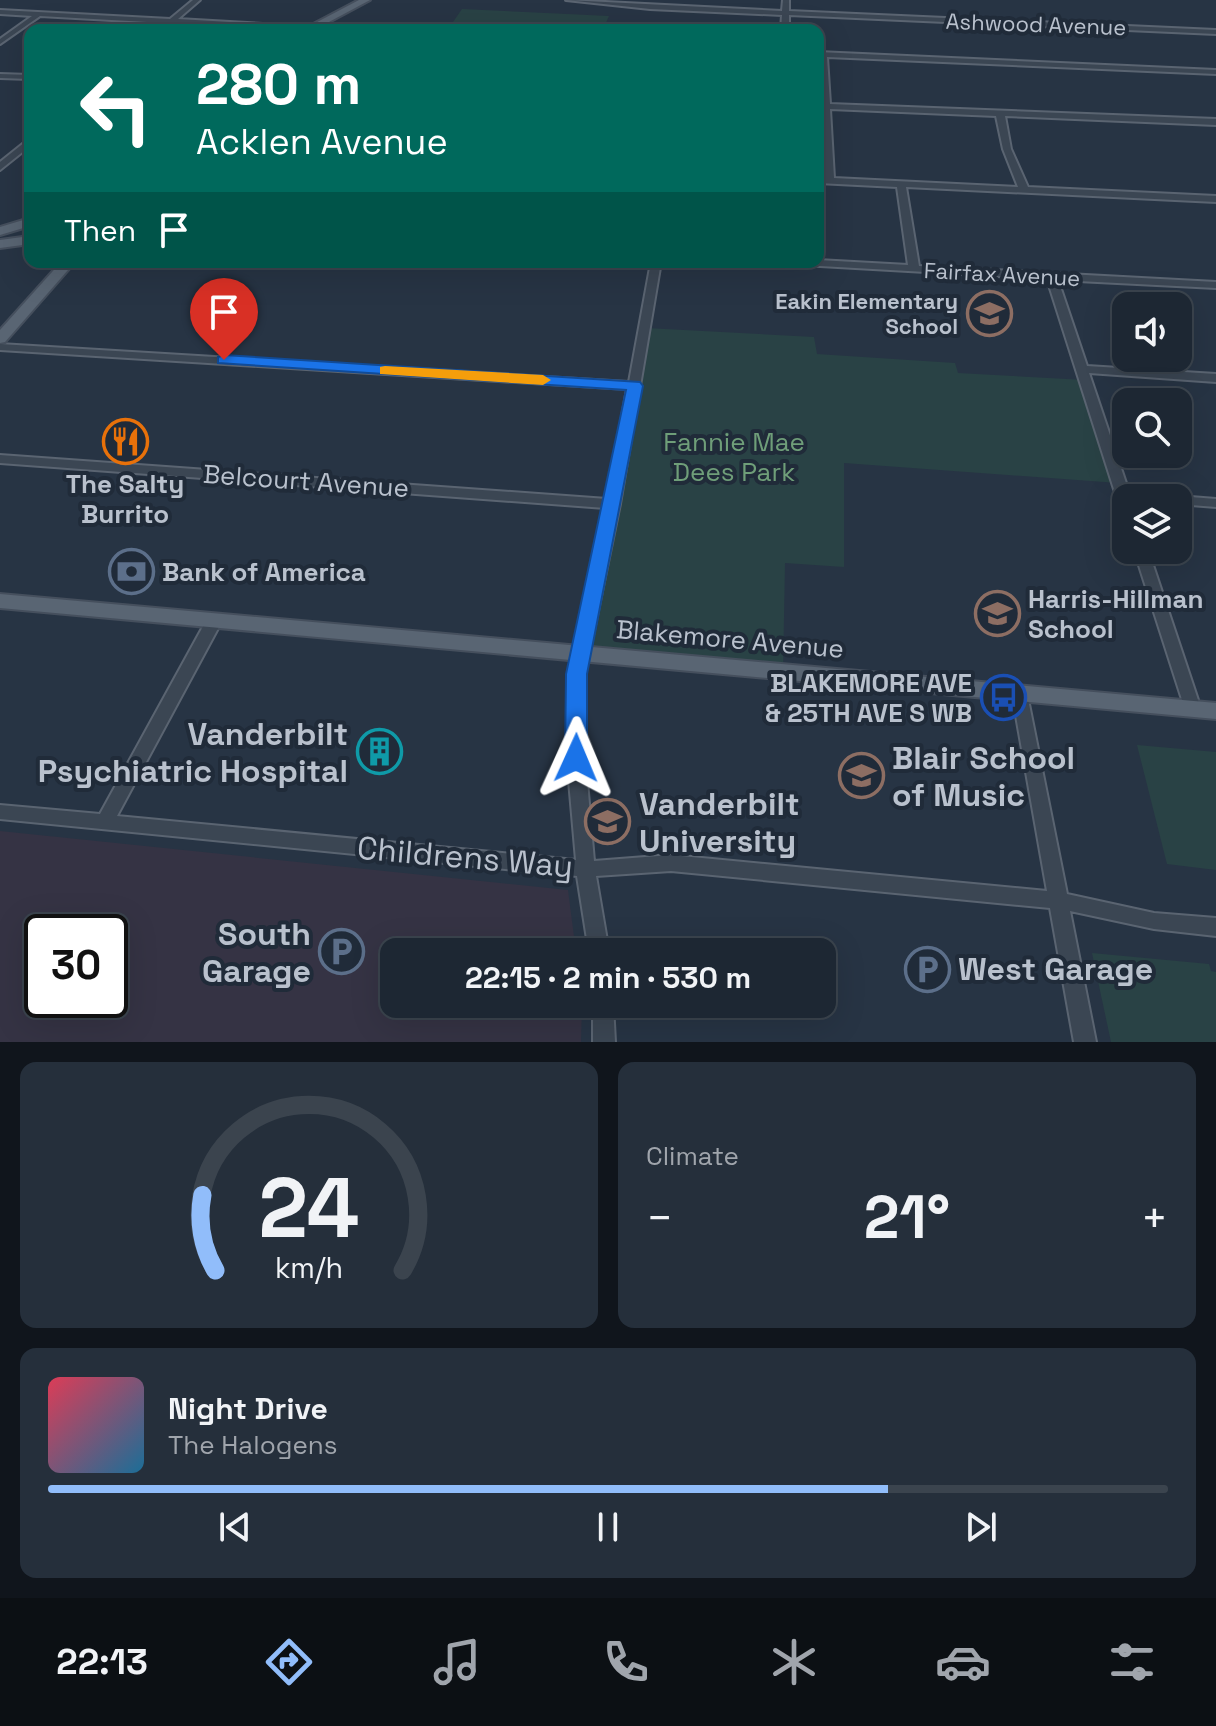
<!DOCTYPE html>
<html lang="en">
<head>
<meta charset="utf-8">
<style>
	body { margin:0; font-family:"Space Grotesk",sans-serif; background:#252f3b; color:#f1f3f6; height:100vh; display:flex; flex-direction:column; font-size:30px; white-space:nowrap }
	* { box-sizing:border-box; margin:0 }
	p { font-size:26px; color:#a0a5ac }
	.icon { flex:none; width:44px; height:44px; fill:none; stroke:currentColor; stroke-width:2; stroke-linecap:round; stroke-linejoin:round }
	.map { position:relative; height:1042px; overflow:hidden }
	.drawer { display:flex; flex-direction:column; gap:20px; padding:20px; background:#10151c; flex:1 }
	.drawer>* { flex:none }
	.banner { position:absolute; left:24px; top:24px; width:800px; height:244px; border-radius:16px; box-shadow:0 8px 32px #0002,0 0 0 2px #3b444e; background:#00695c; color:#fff; overflow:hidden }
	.tools { position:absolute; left:1112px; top:292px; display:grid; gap:16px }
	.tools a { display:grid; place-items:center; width:80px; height:80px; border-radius:16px; background:#1d2733; box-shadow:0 8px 32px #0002,0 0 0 2px #3b444e; font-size:40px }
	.speed { position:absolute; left:24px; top:914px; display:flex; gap:16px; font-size:40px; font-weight:700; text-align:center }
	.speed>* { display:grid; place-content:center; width:104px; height:104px; border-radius:50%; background:#1d2733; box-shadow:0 8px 32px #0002,0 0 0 2px #3b444e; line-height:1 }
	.speed .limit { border:4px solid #111; border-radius:12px; background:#fff; color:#111 }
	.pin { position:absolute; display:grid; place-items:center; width:68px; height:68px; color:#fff; margin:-82px -34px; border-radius:50% 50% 50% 0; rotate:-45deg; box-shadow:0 0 8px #0007 }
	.pin .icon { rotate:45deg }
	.me { position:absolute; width:88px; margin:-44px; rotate:1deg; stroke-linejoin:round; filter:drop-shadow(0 0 6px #0008) }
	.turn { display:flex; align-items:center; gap:28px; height:168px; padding:0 40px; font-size:36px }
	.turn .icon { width:104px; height:104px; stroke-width:2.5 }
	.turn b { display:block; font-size:56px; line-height:68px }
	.then { display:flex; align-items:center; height:76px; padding:0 40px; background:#0003; gap:16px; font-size:30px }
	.big { font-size:60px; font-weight:700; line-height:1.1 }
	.drawer .widget { flex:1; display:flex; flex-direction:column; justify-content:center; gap:12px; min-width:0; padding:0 28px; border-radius:16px; background:#252f3b }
	.drawer .dial { align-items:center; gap:0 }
	.dial svg { height:208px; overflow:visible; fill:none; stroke:#3b444e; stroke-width:7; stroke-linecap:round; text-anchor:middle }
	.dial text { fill:#f1f3f6; stroke:none }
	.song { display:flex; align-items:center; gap:24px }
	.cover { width:96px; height:96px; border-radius:12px; background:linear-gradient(135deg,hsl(350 70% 55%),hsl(200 70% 35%)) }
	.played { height:8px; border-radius:4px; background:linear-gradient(90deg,#91bdfa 75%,#3b444e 75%) }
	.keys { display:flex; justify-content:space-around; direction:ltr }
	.heat { display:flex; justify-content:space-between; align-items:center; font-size:44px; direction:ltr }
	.drawer .tiles { flex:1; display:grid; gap:20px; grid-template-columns:1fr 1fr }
	.widget:last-child { grid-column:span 2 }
	.trip { position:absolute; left:380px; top:938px; width:456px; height:80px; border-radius:16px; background:#1d2733; box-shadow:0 8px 32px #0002,0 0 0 2px #3b444e; font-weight:700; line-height:80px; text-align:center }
	.tab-bar { display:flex; height:128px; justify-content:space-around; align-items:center; background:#0c1014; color:#a0a5ac }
	.tab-bar .icon { width:56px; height:56px }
	.tab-bar .current { color:#91bdfa }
	.tab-bar b { font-size:36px; color:#f1f3f6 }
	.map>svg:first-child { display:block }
	.medical { fill:#353344; fill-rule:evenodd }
	.green { fill:#294245 }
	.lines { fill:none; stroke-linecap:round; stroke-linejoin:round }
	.minor-casing { stroke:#5a6471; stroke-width:4 }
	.major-casing { stroke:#454f5d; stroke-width:4 }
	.minor { fill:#3b4653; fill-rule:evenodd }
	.major { fill:#596573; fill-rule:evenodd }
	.route { fill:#1a73e8; stroke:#114b97; stroke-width:2 }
	.slow { fill:#f59e0b }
	.labels { text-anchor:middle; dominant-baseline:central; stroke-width:8; stroke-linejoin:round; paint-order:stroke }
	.far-street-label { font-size:22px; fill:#b9c1cd; stroke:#202b39 }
	.far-poi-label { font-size:22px; font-weight:bold; fill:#b9c1cd; stroke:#202b39; text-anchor:end }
	.park-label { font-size:26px; fill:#6f9e79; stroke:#202b39 }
	.street-label { font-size:26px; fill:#b9c1cd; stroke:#202b39 }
	.poi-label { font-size:26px; font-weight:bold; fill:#b9c1cd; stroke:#202b39; text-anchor:start }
	.near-poi-label { font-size:32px; font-weight:bold; fill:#b9c1cd; stroke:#202b39; text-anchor:start }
	.near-street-label { font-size:32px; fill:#b9c1cd; stroke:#202b39 }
</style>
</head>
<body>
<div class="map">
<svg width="1216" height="1042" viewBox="0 0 1216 1042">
	<rect width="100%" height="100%" fill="#273444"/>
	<path class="medical" d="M0 831 568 890 576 952H394V1004H582L581 1042H0ZM42 932H110V1000H42Z"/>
	<path class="green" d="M462 9 609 16 603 29 453 22Z
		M646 328 814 337 817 354 955 363 958 373 1085 380 1118 483 844 463V567L785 563 783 672 582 654Z
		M1137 745 1216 752V870L1167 864Z
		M1092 953 1209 964 1211 971 1216 972V1042H1111Z"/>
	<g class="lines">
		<defs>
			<path id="minor" d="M193 0H200L178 19 332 28 336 30 173 24 165 30H157L165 23 40 16 0 44V39L32 16 0 14V10L170 19Z
				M566 0 782 11 783 0H789V11L1216 30V34L789 15V30H781L782 15 650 9Z
				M818 52 1216 70V74L827 57 830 104 1216 119V125L1005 116 1011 149 1028 187 1216 196V202L906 187 919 266 1216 282V288L1058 280 1087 366 1216 374V382L1089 373 1129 492 1154 494 1161 498H1126V509L1119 505 1047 279 785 264 784 262 818 260 908 265 897 187 818 183V177H824ZM830 109 996 116 1003 149 1018 187 834 178Z
				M0 74 30 75V79L0 78Z
				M30 138V146L0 170V162Z
				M651 262H661L620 504 585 674V758L594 861 671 855 1047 891 1012 693 1014 689 1020 687 1026 689 1067 894 1154 913 1216 918V936L1154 929 1070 911 1096 1042H1074L1050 908 671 871 596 876 609 952H589L577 876 0 819V805L100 814 206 621 209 617H219L222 621 117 816 576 860 567 758 569 674 605 508 0 463V455L607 499 627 389 0 350V344L629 382Z
				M1178 496 1216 499V507L1178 504V498H1172Z
				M1134 550H1148L1201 709 1199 713 1193 715 1187 713 1185 709Z
				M593 1004H613L615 1042H593Z"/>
			<path id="major" d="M359 0H370L314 30H302Z
				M30 218V226L0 235V227Z
				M30 236V244L0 248V240Z
				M61 262H75L5 342 0 343V330Z
				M0 594 1216 703V719L0 608Z"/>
		</defs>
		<use href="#minor" class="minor-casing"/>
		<use href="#major" class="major-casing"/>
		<use href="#minor" class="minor"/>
		<use href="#major" class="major"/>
	</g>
	<path class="route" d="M224 355 640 382 643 386 587 674V758L584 764H568L565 758 566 674 626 390 218 363V357Z"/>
	<path class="slow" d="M385 366 543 375 551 380 543 385 380 374V367Z"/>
	<defs>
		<symbol id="school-ring" viewBox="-11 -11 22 22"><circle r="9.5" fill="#202b39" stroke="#8d6e63" stroke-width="1.5"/><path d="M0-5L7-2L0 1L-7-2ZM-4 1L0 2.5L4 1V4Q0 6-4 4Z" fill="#8d6e63"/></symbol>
		<symbol id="restaurant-ring" viewBox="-11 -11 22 22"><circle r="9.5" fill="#202b39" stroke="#e8710a" stroke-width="1.5"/><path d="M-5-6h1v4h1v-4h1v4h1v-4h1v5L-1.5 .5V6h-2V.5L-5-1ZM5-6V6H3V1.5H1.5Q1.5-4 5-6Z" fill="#e8710a"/></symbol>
		<symbol id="bank-ring" viewBox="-11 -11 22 22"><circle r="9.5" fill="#202b39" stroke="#5c6f8a" stroke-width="1.5"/><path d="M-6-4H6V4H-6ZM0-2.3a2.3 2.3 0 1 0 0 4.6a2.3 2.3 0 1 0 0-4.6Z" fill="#5c6f8a"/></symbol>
		<symbol id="bus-ring" viewBox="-11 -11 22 22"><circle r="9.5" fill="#202b39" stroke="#1a4fb4" stroke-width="1.5"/><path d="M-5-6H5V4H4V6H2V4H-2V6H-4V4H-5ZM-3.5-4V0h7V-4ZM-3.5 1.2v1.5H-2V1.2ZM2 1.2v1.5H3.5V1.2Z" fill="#1a4fb4"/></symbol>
		<symbol id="building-ring" viewBox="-11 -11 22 22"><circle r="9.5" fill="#202b39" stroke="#0f9aa8" stroke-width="1.5"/><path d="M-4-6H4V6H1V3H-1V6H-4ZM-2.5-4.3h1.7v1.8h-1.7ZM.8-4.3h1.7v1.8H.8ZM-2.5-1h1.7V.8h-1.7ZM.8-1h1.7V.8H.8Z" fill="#0f9aa8"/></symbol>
		<symbol id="university-ring" viewBox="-11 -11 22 22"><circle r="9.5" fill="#202b39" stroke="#8d6e63" stroke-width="1.5"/><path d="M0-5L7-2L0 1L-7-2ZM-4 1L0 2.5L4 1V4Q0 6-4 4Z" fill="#8d6e63"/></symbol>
		<symbol id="parking-ring" viewBox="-11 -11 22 22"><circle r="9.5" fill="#202b39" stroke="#5c6f8a" stroke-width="1.5"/><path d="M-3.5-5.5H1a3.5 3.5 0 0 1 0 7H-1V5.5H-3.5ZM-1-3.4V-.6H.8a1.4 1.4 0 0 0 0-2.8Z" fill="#5c6f8a"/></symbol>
	</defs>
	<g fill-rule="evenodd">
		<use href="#school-ring" x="964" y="288" width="51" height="51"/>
		<use href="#restaurant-ring" x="100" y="416" width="51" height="51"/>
		<use href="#bank-ring" x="106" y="546" width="51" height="51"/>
		<use href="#school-ring" x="972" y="588" width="51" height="51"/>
		<use href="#bus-ring" x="978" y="672" width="51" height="51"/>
		<use href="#building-ring" x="354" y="726" width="51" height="51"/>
		<use href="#school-ring" x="836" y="750" width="51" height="51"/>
		<use href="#university-ring" x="582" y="796" width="51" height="51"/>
		<use href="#parking-ring" x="316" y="926" width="51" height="51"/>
		<use href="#parking-ring" x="902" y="944" width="51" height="51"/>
	</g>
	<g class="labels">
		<g class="far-street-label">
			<text transform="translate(1036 24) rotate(2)">Ashwood Avenue</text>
			<text transform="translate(1002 274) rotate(3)">Fairfax Avenue</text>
		</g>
		<g class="far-poi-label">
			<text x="958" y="301">Eakin Elementary<tspan x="958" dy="25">School</tspan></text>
		</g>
		<g class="park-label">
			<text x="734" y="442">Fannie Mae<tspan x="734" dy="30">Dees Park</tspan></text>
		</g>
		<g class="street-label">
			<text transform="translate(306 481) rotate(4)">Belcourt Avenue</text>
			<text transform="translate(730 639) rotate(5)">Blakemore Avenue</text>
		</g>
		<g class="poi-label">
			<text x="125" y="484" text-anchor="middle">The Salty<tspan x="125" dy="30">Burrito</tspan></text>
			<text x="162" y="572">Bank of America</text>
			<text x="1028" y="599">Harris-Hillman<tspan x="1028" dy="30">School</tspan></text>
			<text x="972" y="683" text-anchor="end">BLAKEMORE AVE<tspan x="972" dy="30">&amp; 25TH AVE S WB</tspan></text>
		</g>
		<g class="near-poi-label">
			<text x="348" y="734" text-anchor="end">Vanderbilt<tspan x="348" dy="37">Psychiatric Hospital</tspan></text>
			<text x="892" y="758">Blair School<tspan x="892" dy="37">of Music</tspan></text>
			<text x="639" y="804">Vanderbilt<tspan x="639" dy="37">University</tspan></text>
			<text x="311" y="934" text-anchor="end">South<tspan x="311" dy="37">Garage</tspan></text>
			<text x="958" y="969">West Garage</text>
		</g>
		<g class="near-street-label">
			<text transform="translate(465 857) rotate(5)">Childrens Way</text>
		</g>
	</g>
</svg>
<div class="tools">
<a><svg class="icon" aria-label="sound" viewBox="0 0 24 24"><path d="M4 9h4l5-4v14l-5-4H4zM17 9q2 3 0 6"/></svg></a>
<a><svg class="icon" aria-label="search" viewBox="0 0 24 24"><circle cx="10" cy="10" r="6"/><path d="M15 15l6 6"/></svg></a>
<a><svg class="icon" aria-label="layers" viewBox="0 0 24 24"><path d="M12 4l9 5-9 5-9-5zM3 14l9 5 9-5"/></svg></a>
</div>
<div class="speed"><div class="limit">30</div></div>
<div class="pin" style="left:224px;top:360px;background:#d93025"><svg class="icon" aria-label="arrive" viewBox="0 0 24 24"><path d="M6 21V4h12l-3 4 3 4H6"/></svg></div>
<svg class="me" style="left:576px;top:758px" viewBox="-20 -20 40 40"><path d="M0-17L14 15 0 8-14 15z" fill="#1a73e8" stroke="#fff" stroke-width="4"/></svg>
<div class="trip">22:15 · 2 min · 530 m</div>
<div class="banner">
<div class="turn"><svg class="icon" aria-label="left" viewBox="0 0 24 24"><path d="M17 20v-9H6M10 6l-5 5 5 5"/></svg><div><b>280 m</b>Acklen Avenue</div></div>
<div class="then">Then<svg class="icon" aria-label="arrive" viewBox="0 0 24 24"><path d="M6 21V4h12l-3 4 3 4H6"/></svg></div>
</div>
</div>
<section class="drawer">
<div class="tiles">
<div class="widget dial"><svg viewBox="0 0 100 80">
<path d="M14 69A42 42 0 1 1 86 69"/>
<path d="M14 69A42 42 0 0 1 9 40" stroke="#91bdfa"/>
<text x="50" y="56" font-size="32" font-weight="700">24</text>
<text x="50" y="72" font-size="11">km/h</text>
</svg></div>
<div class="widget"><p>Climate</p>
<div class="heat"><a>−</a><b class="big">21°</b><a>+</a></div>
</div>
<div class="widget">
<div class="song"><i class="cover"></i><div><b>Night Drive</b><p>The Halogens</p></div></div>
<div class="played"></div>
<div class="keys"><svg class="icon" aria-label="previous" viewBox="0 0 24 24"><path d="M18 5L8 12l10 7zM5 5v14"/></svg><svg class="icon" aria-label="pause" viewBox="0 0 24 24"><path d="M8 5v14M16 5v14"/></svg><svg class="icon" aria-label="next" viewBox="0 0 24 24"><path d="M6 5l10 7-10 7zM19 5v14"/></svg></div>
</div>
</div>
</section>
<nav class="tab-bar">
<b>22:13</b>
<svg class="icon current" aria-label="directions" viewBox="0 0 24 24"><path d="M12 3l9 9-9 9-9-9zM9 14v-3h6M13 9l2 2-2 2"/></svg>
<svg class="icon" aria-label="music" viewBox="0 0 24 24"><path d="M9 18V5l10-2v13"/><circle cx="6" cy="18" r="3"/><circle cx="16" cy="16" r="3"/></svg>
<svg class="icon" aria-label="phone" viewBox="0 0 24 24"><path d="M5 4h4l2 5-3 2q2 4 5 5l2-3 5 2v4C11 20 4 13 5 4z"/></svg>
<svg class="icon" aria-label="climate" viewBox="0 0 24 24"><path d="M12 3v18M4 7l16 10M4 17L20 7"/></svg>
<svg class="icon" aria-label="car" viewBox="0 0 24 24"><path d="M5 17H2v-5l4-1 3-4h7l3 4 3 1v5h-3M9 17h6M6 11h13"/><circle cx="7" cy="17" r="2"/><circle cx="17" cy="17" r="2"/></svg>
<svg class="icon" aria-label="filters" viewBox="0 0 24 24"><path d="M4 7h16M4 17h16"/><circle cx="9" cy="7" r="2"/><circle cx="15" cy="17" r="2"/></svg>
</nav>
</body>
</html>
